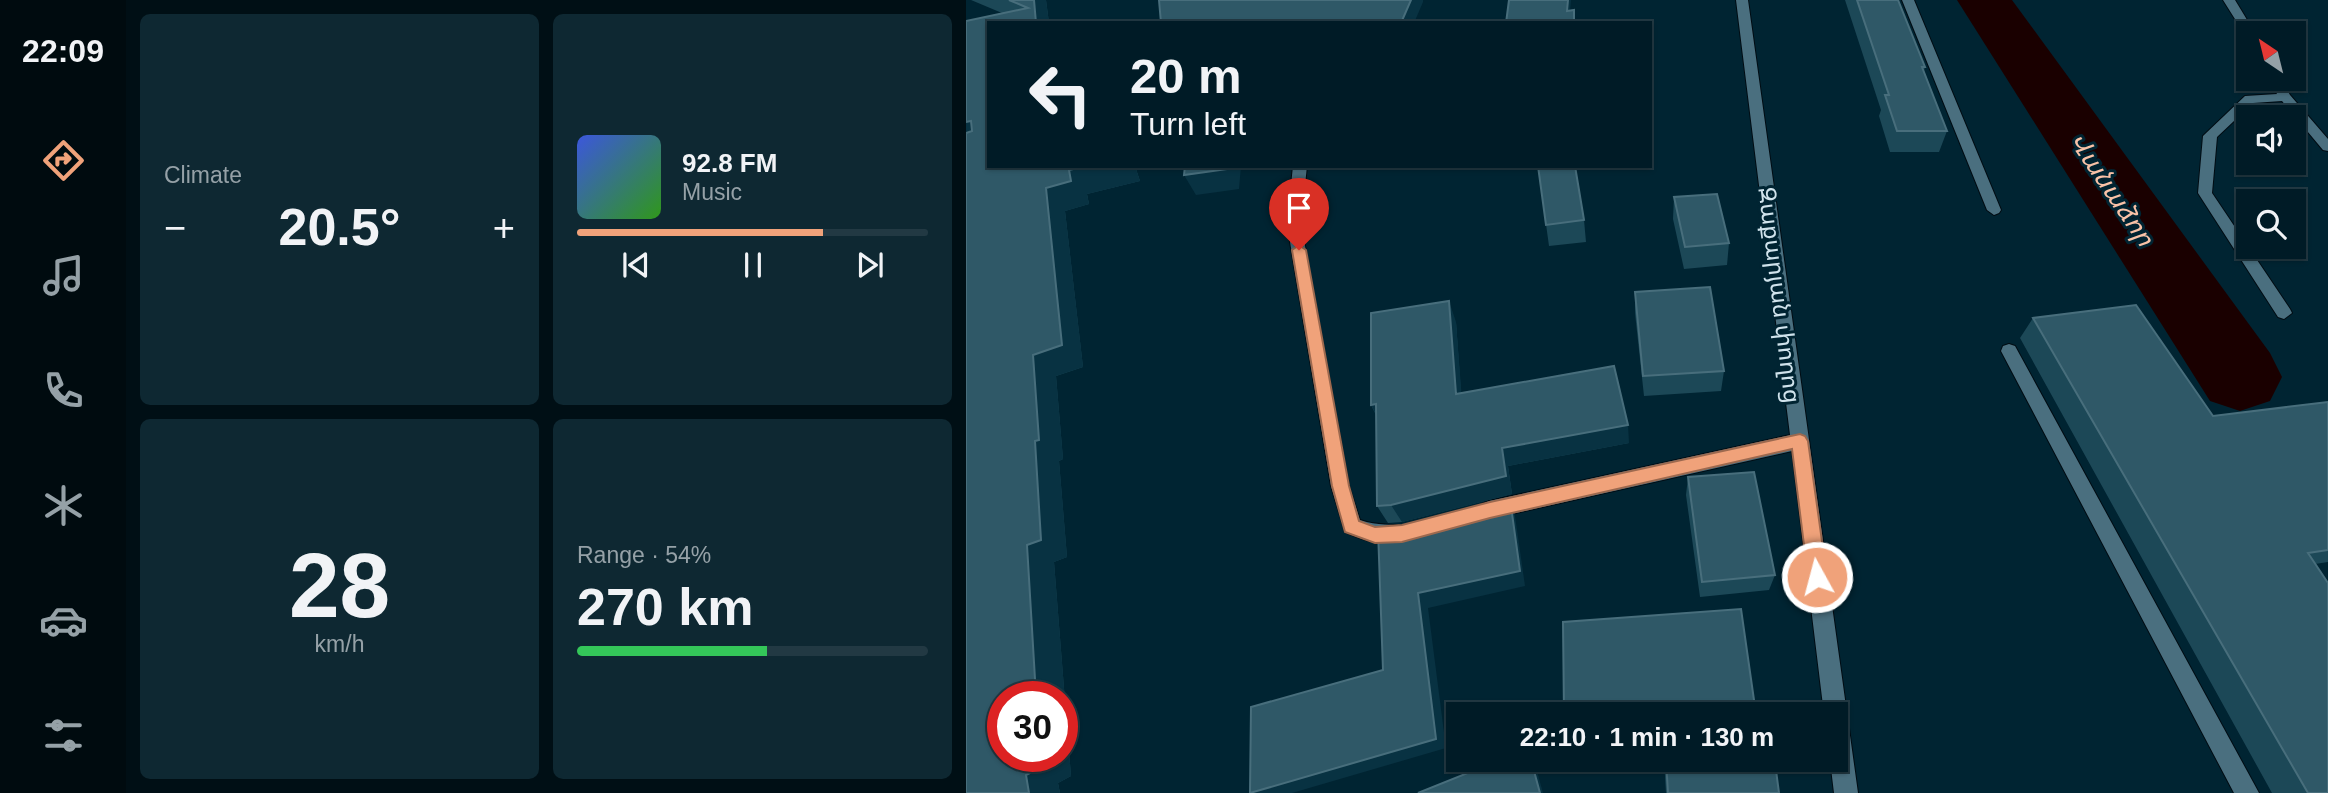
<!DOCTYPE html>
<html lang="en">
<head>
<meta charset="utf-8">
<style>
	body { margin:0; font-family:Arial,"Noto Sans Armenian",sans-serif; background:#0e2832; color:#f1f3f6; height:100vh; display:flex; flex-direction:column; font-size:26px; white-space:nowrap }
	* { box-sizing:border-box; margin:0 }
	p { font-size:23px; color:#95a1a7 }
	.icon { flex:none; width:38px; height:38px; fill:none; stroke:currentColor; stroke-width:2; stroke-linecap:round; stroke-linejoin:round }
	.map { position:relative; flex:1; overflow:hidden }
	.details { display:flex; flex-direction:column; gap:14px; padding:14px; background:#000f15; width:840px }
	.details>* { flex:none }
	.banner { position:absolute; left:21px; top:21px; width:665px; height:147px; border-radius:0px; box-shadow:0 2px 5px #0004,0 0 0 2px #223943; background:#001b26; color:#f1f3f6; overflow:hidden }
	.needle { width:46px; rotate:325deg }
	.tools { position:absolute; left:1270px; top:21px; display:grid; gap:14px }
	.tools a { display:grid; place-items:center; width:70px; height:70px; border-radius:0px; background:#001b26; box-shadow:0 2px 5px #0004,0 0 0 2px #223943; font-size:35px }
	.speed { position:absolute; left:21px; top:681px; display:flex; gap:14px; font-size:35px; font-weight:700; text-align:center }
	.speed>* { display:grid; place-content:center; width:91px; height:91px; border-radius:50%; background:#001b26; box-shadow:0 2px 5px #0004,0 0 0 2px #223943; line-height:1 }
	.speed .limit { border:10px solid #d22; background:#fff; color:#111 }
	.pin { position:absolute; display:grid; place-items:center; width:60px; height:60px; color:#fff; margin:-72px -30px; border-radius:50% 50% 50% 0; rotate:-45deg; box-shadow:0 0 7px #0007 }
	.pin .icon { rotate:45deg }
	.me { position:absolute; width:77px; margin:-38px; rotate:353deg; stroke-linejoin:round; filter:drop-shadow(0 0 5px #0008) }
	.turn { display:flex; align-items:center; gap:24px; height:147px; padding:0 28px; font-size:32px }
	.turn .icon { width:91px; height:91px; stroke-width:2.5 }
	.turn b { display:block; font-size:49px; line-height:60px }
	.big { font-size:52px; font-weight:700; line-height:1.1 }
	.details .widget { flex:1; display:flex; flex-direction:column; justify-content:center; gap:10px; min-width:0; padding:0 24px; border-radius:10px; background:#0e2832 }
	.details .dial { align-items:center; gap:0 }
	.dial b { font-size:91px; line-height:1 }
	.song { display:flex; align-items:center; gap:21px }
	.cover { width:84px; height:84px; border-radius:10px; background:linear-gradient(135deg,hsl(230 70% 55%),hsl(110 70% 35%)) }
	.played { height:7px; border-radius:4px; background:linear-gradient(90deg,#f0a27a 70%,#223943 70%) }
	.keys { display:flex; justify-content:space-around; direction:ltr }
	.heat { display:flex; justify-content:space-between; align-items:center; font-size:38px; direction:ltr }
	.charge { height:10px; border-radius:5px; background:linear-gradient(90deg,#34c759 54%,#223943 0) }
	.details .tiles { flex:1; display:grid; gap:14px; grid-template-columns:repeat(2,1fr) }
	.trip { position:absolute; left:480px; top:702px; width:402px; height:70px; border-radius:0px; background:#001b26; box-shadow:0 2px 5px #0004,0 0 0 2px #223943; font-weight:700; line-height:70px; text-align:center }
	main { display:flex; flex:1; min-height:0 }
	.menu { display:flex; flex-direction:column; width:126px; justify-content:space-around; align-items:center; background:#000b0f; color:#95a1a7 }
	.menu .icon { width:49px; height:49px }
	.menu .current { color:#f0a27a }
	.menu b { font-size:32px; color:#f1f3f6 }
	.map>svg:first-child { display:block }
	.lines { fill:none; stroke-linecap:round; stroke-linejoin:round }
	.river { fill:#1a0000; fill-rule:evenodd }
	.minor-casing { stroke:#000c13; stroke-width:2 }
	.minor { fill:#4a6f7f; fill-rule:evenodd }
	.wall { fill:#1c4857; fill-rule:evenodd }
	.shaded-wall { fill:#083242 }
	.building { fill:#2f5867; stroke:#486e7c; stroke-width:2 }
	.route { fill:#f0a27a; stroke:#9c694f; stroke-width:2 }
	.labels { text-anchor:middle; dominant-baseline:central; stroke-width:6; stroke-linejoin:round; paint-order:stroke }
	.street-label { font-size:24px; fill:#d0e3ec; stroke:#002432 }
	.water-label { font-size:26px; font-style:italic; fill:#f9c2a7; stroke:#002432 }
</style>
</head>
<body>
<main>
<nav class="menu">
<b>22:09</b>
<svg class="icon current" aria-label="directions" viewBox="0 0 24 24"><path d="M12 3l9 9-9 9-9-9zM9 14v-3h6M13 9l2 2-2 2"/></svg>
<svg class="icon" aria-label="music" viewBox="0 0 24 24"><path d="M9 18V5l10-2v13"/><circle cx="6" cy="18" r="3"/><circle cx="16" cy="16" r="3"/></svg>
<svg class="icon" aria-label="phone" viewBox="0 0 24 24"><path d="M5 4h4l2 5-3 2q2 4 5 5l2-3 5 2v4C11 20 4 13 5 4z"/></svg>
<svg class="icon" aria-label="climate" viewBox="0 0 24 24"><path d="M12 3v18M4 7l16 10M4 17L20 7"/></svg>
<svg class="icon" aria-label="car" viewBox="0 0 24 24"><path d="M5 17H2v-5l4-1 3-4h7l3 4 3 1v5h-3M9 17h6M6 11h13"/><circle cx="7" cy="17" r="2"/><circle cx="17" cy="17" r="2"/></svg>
<svg class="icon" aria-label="filters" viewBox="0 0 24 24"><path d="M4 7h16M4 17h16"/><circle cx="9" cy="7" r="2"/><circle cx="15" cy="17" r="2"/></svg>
</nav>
<section class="details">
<div class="tiles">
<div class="widget"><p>Climate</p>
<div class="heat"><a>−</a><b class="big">20.5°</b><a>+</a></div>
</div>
<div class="widget">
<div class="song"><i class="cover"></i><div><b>92.8 FM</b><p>Music</p></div></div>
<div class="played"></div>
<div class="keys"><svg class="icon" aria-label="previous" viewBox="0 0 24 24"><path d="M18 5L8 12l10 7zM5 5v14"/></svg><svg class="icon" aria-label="pause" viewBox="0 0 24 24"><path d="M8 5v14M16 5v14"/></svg><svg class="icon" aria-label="next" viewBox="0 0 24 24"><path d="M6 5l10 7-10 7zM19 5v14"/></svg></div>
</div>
<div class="widget dial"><b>28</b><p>km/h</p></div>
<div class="widget"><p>Range · 54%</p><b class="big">270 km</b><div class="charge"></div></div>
</div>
</section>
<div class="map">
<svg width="1362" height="793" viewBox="0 0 1362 793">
	<rect width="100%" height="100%" fill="#002432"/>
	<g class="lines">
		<path class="river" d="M991 0H1046L1304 353 1316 377 1304 401 1274 411 1244 401Z"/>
		<defs>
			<path id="minor" d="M770 0H782L892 793H868L864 760H870V714H858L826 451 523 519 516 516 513 510 516 504 523 501 824 435Z
				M936 0H948L1035 210 1033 213 1028 215 1021 210Z
				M1257 0H1269L1289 33 1279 35Z
				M1303 79H1315L1324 95 1362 139V151L1357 150 1316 101 1287 103 1251 137 1246 193 1324 309 1326 313 1318 319 1312 317 1232 193 1237 136 1279 96 1311 94Z
				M327 166H341L335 224 383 486 394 520C412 527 426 522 442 528L445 534 442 540C420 549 400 541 379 532L365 486 321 224Z
				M1043 344 1049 346 1293 793H1268L1035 351 1037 346Z"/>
		</defs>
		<use href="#minor" class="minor-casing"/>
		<use href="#minor" class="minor"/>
	</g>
	<path class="wall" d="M5 0H80L83 23H23V166H169L174 181 121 194 123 204 99 211 117 367 90 376 97 459 93 461 101 557 88 562 105 776 92 783 94 793H0V21L36 13ZM37 696H96V756H37Z
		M879 0H932L959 67 958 71 981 131 973 152H924L913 116 915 110Z
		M572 166 618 220 620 242 583 246Z
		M708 197 763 243 761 265 718 269 707 219Z
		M669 292 758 371 755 391 678 396 669 313Z
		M1067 318 1247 416 1362 402V562L1349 564 1362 793H1306L1054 338Z
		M490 322 495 393 663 443 542 466 546 494 436 522 422 523 411 506 410 415 405 405Z
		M722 477 809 575 803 590 734 597 720 495Z
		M698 760H796L798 771 813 793H700Z"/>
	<path class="shaded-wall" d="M68 0H80L83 23H70Z
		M445 0H457V2L448 23H435Z
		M602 0H605L603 23 601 11Z
		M5 121 23 143 0 145V122Z
		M120 166H169L174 181 121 194 123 204 99 211 117 367 90 376 97 459 93 461 101 557 88 562 105 776 92 783 94 793H63L60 775 73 756H96V696H70L61 545 69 441 67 355 80 188 103 170Z
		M262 166H275L273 189 230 195 218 175Z
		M483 301 490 322 497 413 490 394Z
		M410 404 415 424 405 405Z
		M662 425 663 443 542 466 546 494 436 522 425 505 536 448Z
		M544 499 549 516 559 586 462 608 480 748 326 793H284L470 739 452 593Z
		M565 760H568L577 793H574Z"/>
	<path class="building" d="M43 0H68L70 23H23V166H120L103 170 105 181 80 188 96 345 67 355 73 440 69 441 75 540 61 545 70 696H37V756H73L74 768 60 775 63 793H0V133L6 131 5 121 0 122V21L62 8Z
		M193 0H445L435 23H195Z
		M543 0H602L601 11 608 10V23H540Z
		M891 0H932L959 67H956L981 131H931L919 95H923Z
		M219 166H262V169L218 175Z
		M572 166H609L618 220 580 225Z
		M751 194 763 243 719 247 708 197Z
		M744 287 758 371 677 376 669 292Z
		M483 301 490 394 648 366 662 425 536 448 540 476 425 505 411 506 410 404 405 405V313Z
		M1170 305 1247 416 1362 402V550L1342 553 1362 583V793H1342L1067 318Z
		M788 472 809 575 736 582 722 477Z
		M544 499 554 571 452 593 470 739 284 793 285 707 417 670 412 530 426 529Z
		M775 609 790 714H598L597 622Z
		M534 760H565L574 793H452Z
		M700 760H796L798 771 810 770 813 793H702Z"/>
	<path class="route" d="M333 245 340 250 383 486 393 521 409 527 436 525 524 502 834 434 839 436 842 441 861 577 858 584 851 586 845 584 842 577 826 449 524 518 436 542 409 543 379 532 366 486 326 250Z"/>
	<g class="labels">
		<g class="street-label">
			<text transform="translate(814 295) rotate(83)">Զաքարյան փողոց</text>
		</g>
		<g class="water-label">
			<text transform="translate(1146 189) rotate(56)">Վանաձոր</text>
		</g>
	</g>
</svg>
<div class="tools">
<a><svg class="needle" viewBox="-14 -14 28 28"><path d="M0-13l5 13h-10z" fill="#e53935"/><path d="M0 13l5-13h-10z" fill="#95a1a7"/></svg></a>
<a><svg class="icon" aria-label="sound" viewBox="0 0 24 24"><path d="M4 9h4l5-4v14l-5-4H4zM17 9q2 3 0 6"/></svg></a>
<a><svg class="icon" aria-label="search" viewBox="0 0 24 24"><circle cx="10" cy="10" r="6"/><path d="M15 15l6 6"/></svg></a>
</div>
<div class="speed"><div class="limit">30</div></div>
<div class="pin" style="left:333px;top:250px;background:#d93025"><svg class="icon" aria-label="arrive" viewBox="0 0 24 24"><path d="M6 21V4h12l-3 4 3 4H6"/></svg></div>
<svg class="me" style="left:851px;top:577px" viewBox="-20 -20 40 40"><circle r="17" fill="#f0a27a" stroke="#fff" stroke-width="3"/><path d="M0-11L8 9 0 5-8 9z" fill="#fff"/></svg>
<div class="trip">22:10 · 1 min · 130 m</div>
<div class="banner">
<div class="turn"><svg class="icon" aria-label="left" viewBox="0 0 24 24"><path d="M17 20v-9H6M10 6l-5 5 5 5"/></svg><div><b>20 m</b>Turn left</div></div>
</div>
</div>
</main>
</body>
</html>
